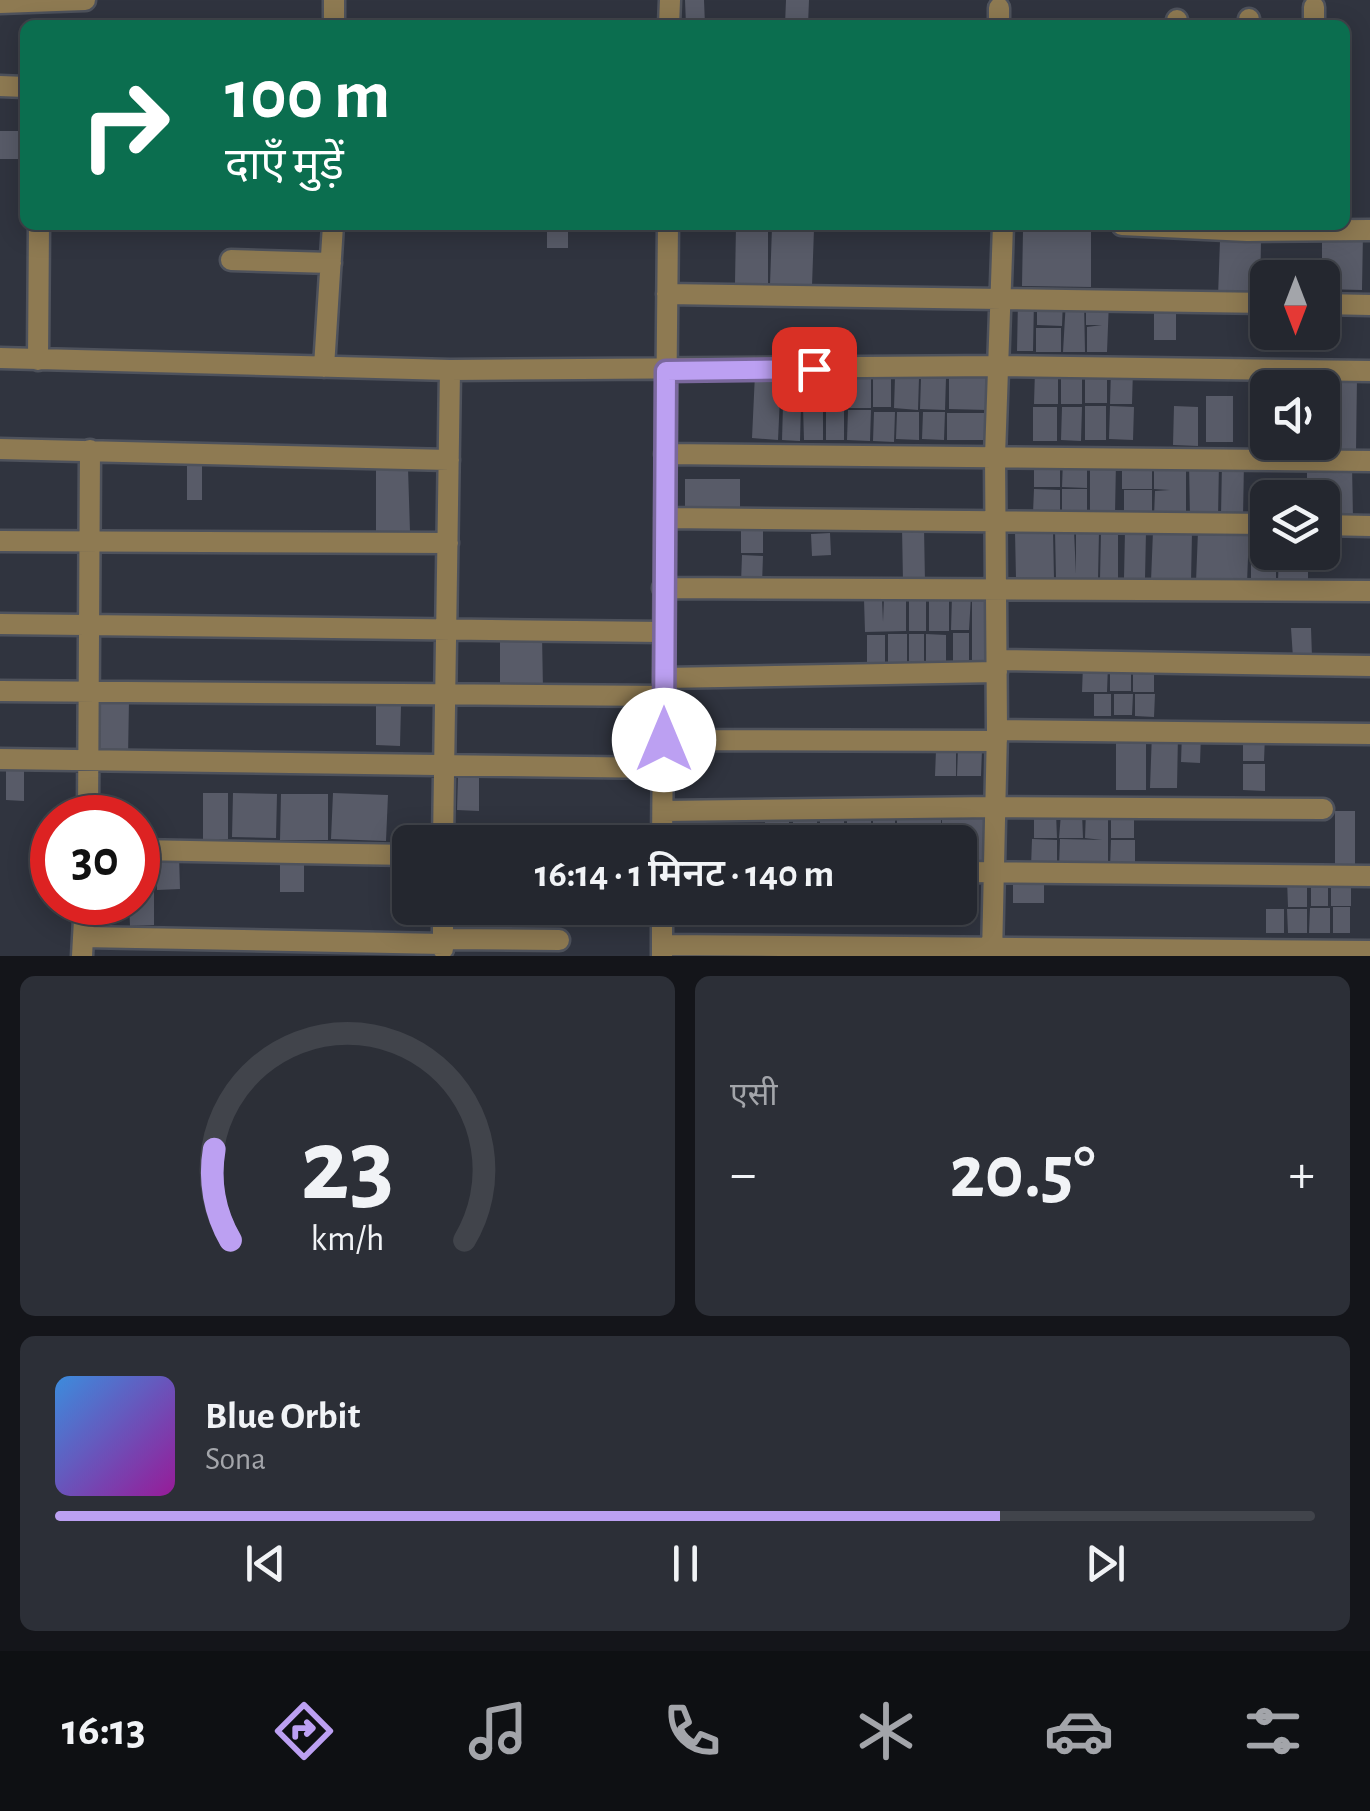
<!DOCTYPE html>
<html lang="hi">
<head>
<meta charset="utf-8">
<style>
	body { margin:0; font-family:"Alegreya Sans","Noto Sans Devanagari",sans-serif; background:#2c2f37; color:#f1f3f6; height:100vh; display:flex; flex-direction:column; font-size:38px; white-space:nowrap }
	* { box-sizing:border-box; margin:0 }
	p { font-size:32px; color:#a3a5aa }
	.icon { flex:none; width:55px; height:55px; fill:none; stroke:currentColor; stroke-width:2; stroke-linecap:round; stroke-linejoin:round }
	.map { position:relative; height:956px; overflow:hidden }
	.drawer { display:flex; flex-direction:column; gap:20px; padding:20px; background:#14151a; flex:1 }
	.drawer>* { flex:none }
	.banner { position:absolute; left:20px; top:20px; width:1330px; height:210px; border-radius:15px; box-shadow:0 5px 25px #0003,0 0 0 2px #41444b; background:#0b6e4f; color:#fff; overflow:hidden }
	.needle { width:65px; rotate:180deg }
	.tools { position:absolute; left:1250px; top:260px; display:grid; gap:20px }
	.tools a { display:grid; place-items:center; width:90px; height:90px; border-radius:15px; background:#24272f; box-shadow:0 5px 25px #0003,0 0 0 2px #41444b; font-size:50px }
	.speed { position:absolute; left:30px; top:795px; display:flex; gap:20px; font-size:50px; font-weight:700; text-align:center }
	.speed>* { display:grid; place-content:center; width:130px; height:130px; border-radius:50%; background:#24272f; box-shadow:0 5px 25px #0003,0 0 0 2px #41444b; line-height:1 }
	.speed .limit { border:15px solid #d22; background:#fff; color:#111 }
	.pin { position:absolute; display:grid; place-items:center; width:85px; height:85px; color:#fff; margin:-42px; border-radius:20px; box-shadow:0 5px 15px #0006 }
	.me { position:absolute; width:110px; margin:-55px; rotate:0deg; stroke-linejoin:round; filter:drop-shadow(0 0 8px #0008) }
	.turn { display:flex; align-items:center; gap:35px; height:210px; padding:0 40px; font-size:45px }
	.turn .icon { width:130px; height:130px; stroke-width:2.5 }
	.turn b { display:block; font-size:70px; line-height:85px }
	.big { font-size:75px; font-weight:600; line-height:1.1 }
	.drawer .widget { flex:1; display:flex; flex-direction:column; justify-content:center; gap:15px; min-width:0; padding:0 35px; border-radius:15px; background:#2c2f37 }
	.drawer .dial { align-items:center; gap:0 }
	.dial svg { height:260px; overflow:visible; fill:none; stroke:#41444b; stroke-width:7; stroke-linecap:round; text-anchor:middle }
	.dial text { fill:#f1f3f6; stroke:none }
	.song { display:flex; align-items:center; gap:30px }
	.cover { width:120px; height:120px; border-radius:15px; background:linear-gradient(135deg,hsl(210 70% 55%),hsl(300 70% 35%)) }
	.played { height:10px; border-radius:5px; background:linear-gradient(90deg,#bca0f2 75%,#41444b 75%) }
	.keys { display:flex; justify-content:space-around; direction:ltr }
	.heat { display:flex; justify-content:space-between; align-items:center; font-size:55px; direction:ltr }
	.drawer .tiles { flex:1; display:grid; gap:20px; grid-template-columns:1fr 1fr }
	.widget:last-child { grid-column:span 2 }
	.trip { position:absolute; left:392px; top:825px; width:585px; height:100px; border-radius:15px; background:#24272f; box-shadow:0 5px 25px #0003,0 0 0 2px #41444b; font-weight:600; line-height:100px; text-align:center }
	.menu { display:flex; height:160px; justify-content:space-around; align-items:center; background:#0e1013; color:#a3a5aa }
	.menu .icon { width:70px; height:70px }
	.menu .current { color:#bca0f2 }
	.menu b { font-size:45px; color:#f1f3f6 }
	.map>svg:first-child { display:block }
	.building { fill:#585b68 }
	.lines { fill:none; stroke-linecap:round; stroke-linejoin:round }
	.street-casing { stroke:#4e525c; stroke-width:25 }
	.street { stroke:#8e7a52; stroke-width:20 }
	.route-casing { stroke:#7a689d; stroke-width:25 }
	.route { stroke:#bca0f2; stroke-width:18 }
</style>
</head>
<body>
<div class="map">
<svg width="1370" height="956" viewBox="0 0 1370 956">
	<rect width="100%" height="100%" fill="#30343f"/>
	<path class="building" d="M685 0H704L705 25H686Z
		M786 0H809L808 25H785Z
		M0 131H25V159H0Z
		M547 225H568V248H547Z
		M736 225 768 226V284L735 283Z
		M772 227 814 229 812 286 770 285Z
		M1023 230 1091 231V287L1022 286Z
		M1322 233H1363L1362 290 1322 289Z
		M1220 240 1261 241 1260 298 1218 297Z
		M1018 299 1034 300 1033 351H1017Z
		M1037 299H1063L1062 326 1037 325Z
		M1066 300 1084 301 1085 352H1063Z
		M1086 300 1109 301 1107 352H1087V327L1102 325H1086Z
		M1176 309V340H1154V310Z
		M1036 328H1061V352H1036Z
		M1035 370H1058V404H1034Z
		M1061 370H1082V404H1061Z
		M1085 370H1107V403H1085Z
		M1111 370H1133L1132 404H1110Z
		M755 374 781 376 778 440 752 438Z
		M783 375 845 376 844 403 783 401Z
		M949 375 988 376 987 410 949 409Z
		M848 376H871V408H847Z
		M873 376H891V407H873Z
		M1326 376H1357L1356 452H1325Z
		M895 377 919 378 918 410 894 408Z
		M921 378H946L945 410 920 409Z
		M1206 396H1233V442H1206Z
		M783 405 801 406 800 441 782 440Z
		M844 406V440H826V407Z
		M1085 406H1106V440H1085Z
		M1110 406 1134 407 1133 440 1109 439Z
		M1174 406 1198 407V446L1173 445Z
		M803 407H823V440H804Z
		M1033 407H1057V441H1033Z
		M1062 407H1082L1081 441 1061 440Z
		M848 410H871L870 441 847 440Z
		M874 412H895L894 442 873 441Z
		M897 412H919V440L896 439Z
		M923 412H945L944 440 922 439Z
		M947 413H987V440H947Z
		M187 454H202V500H187Z
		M1063 460 1087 462V488L1062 487Z
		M1090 461H1116L1115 515H1090Z
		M1154 461 1186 462V518L1154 517 1155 491 1170 490 1154 489Z
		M1034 462H1060V487H1034Z
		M1122 462H1152V489H1122Z
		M1189 462H1219L1218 518 1190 517Z
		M1222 462H1244L1243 517 1221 516Z
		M1352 464 1353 519H1322V498H1307V465Z
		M376 468H408L410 532H376Z
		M685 479H740V507H685Z
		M1034 489 1060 490V513H1033Z
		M1062 489H1087V514L1062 513Z
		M1124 490H1152V516L1124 515Z
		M741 525H763V553H741Z
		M902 527H924L925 583H903Z
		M1053 531 1054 579H1016L1015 532Z
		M1055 531H1074L1076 574V531H1099L1098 579H1056Z
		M1101 531H1118V579H1100Z
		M1125 531H1146L1145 579 1124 578Z
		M1153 531 1192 532 1191 582 1151 581Z
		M1198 531 1249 533 1247 583 1196 582Z
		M1251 532H1268V552H1276V582L1251 581Z
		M830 533 831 555 812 556 811 534Z
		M1279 552H1308V581H1278Z
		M742 555 763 556 762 584 741 583Z
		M952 596H971L969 630H951Z
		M972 596H987V665H972Z
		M929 597H949V631H929Z
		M884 598H906V631L865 632 864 599H882L883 622Z
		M909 598H926V631H909Z
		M1291 628H1311L1312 657 1293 658Z
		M953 633H969V665H953Z
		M888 634H907V666H888Z
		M909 634H924V666H909Z
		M926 634 946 635V670L926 669Z
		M542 635 543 690H500V637Z
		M867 635H885V666H867Z
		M1083 665H1108L1107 692H1082Z
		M1110 667H1131V691H1110Z
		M1133 667H1154V692H1133Z
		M1094 694H1111V716H1094Z
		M1114 694H1133L1132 715H1114Z
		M1135 694H1155L1154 717 1135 716Z
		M95 700H129L128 757H94Z
		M376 705 401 706 400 746 376 745Z
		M1152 733 1178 734 1177 788H1150Z
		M1182 733 1201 734 1200 763 1181 762Z
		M1243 734 1265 735 1264 761H1243Z
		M1116 742H1146V790H1116Z
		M958 749 982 750 981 776H957Z
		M936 750H956V776H935Z
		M1243 764H1265V791L1243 790Z
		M6 766H24V801L6 800Z
		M458 776H479V811L457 810Z
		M203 793H228V839H203Z
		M233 793 277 794 276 838 232 837Z
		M333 793 388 795 386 841 331 839Z
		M281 794H328V840H280Z
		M988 811V865H969V839L967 864H960L959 839H942V813Z
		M1086 811 1108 813V868L1059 867 1060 839 1102 840 1085 838Z
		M1335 811H1355V871H1335Z
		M1111 812H1134V838H1111Z
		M897 813H941V839L897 842Z
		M1034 813H1056L1057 838H1034Z
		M1082 813 1083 838H1059L1061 814Z
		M873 814H895V841H873Z
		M765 815H789V841H765Z
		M820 815 844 816V841L820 840Z
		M847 815H871V840H847Z
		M793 817H817V841L793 840Z
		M1032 839 1057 840V867H1031Z
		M1111 840H1135V869L1110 868Z
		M179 855 180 889 157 890 156 856Z
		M280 856H304V892H280Z
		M1013 875H1044V903H1013Z
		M1287 879H1307V907H1288Z
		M1311 879H1328V906H1311Z
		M1331 879H1351V906H1331Z
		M138 891H154V925L130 926 129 902H138Z
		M1333 907H1350V933H1333Z
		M1310 908H1330V933H1309Z
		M1266 909H1284V933H1266Z
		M1287 909H1307V933H1288Z"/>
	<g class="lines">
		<defs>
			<path id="street" d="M334 0V25
				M0 3 85 0
				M999 8V25
				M669 25 670 0
				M1177 25V20
				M1249 25V19
				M1314 25V7
				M0 86 25 87
				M1122 225 1247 231 1370 230
				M231 260 331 263
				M667 294 1268 303
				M1322 304 1370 305
				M0 358 450 370 999 366 1370 371
				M38 360 39 225
				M324 367 333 225
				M0 449 449 460
				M665 454 1370 461
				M665 518 1268 524
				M1322 525 1370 526
				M0 541 448 543
				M663 588 1370 591
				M0 624 663 632
				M997 660 1370 666
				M664 678 997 672
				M0 691 664 696
				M997 730 1370 734
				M663 740 997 741
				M0 759 663 768
				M663 811 994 807 1323 809
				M88 818 90 450
				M443 842 450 370
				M662 842 668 225
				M138 850 410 855
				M960 872 1370 876
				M83 937 443 944
				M443 939 559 940
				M662 945 1370 951
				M443 949V908
				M82 956 85 902
				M662 956V908
				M992 956 997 730 995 456 1003 225"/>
		</defs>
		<use href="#street" class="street-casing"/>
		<use href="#street" class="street"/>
	</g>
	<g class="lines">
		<defs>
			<path id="route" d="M664 740 666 371 814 369"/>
		</defs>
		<use href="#route" class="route-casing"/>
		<use href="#route" class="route"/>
	</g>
</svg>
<div class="tools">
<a><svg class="needle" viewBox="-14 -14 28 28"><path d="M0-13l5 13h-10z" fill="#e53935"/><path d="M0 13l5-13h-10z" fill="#a3a5aa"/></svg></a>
<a><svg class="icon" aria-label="sound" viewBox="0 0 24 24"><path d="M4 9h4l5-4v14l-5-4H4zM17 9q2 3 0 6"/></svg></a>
<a><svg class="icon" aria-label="layers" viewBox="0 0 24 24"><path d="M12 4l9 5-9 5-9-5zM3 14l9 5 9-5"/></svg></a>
</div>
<div class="speed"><div class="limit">30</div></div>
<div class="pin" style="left:814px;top:369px;background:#d93025"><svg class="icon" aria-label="arrive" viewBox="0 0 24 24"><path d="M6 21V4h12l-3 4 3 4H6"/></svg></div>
<svg class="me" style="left:664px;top:740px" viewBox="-20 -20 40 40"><circle r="19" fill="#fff"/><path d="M0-13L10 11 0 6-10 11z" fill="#bca0f2"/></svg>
<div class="trip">16:14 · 1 मिनट · 140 m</div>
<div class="banner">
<div class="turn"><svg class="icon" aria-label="right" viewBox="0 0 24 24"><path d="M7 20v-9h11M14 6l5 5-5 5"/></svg><div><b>100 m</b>दाएँ मुड़ें</div></div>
</div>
</div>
<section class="drawer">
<div class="tiles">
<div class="widget dial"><svg viewBox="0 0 100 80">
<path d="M14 69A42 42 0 1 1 86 69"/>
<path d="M14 69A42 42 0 0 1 9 41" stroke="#bca0f2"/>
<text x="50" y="56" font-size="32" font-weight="700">23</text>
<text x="50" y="72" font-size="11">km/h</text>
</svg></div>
<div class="widget"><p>एसी</p>
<div class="heat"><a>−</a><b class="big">20.5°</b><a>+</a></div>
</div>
<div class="widget">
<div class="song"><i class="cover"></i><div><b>Blue Orbit</b><p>Sona</p></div></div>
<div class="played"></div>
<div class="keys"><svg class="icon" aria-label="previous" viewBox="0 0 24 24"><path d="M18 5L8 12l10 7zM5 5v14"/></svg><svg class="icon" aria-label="pause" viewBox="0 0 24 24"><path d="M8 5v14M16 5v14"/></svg><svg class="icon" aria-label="next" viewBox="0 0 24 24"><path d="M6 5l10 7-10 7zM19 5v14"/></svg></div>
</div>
</div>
</section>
<nav class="menu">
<b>16:13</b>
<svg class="icon current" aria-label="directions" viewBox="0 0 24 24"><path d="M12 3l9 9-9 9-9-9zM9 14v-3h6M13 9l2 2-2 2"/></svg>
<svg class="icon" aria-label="music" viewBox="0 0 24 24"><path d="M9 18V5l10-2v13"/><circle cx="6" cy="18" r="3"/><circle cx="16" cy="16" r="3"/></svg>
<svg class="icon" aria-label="phone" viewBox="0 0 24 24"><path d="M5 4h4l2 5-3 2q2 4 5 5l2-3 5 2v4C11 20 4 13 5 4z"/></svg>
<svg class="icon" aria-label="climate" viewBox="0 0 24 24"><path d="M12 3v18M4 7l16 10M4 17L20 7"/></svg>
<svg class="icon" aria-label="car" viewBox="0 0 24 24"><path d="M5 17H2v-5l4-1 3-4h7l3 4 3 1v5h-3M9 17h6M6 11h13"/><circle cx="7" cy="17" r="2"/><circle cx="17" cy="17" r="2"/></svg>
<svg class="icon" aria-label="filters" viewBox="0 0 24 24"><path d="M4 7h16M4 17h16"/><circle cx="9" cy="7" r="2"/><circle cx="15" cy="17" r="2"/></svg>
</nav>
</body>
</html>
